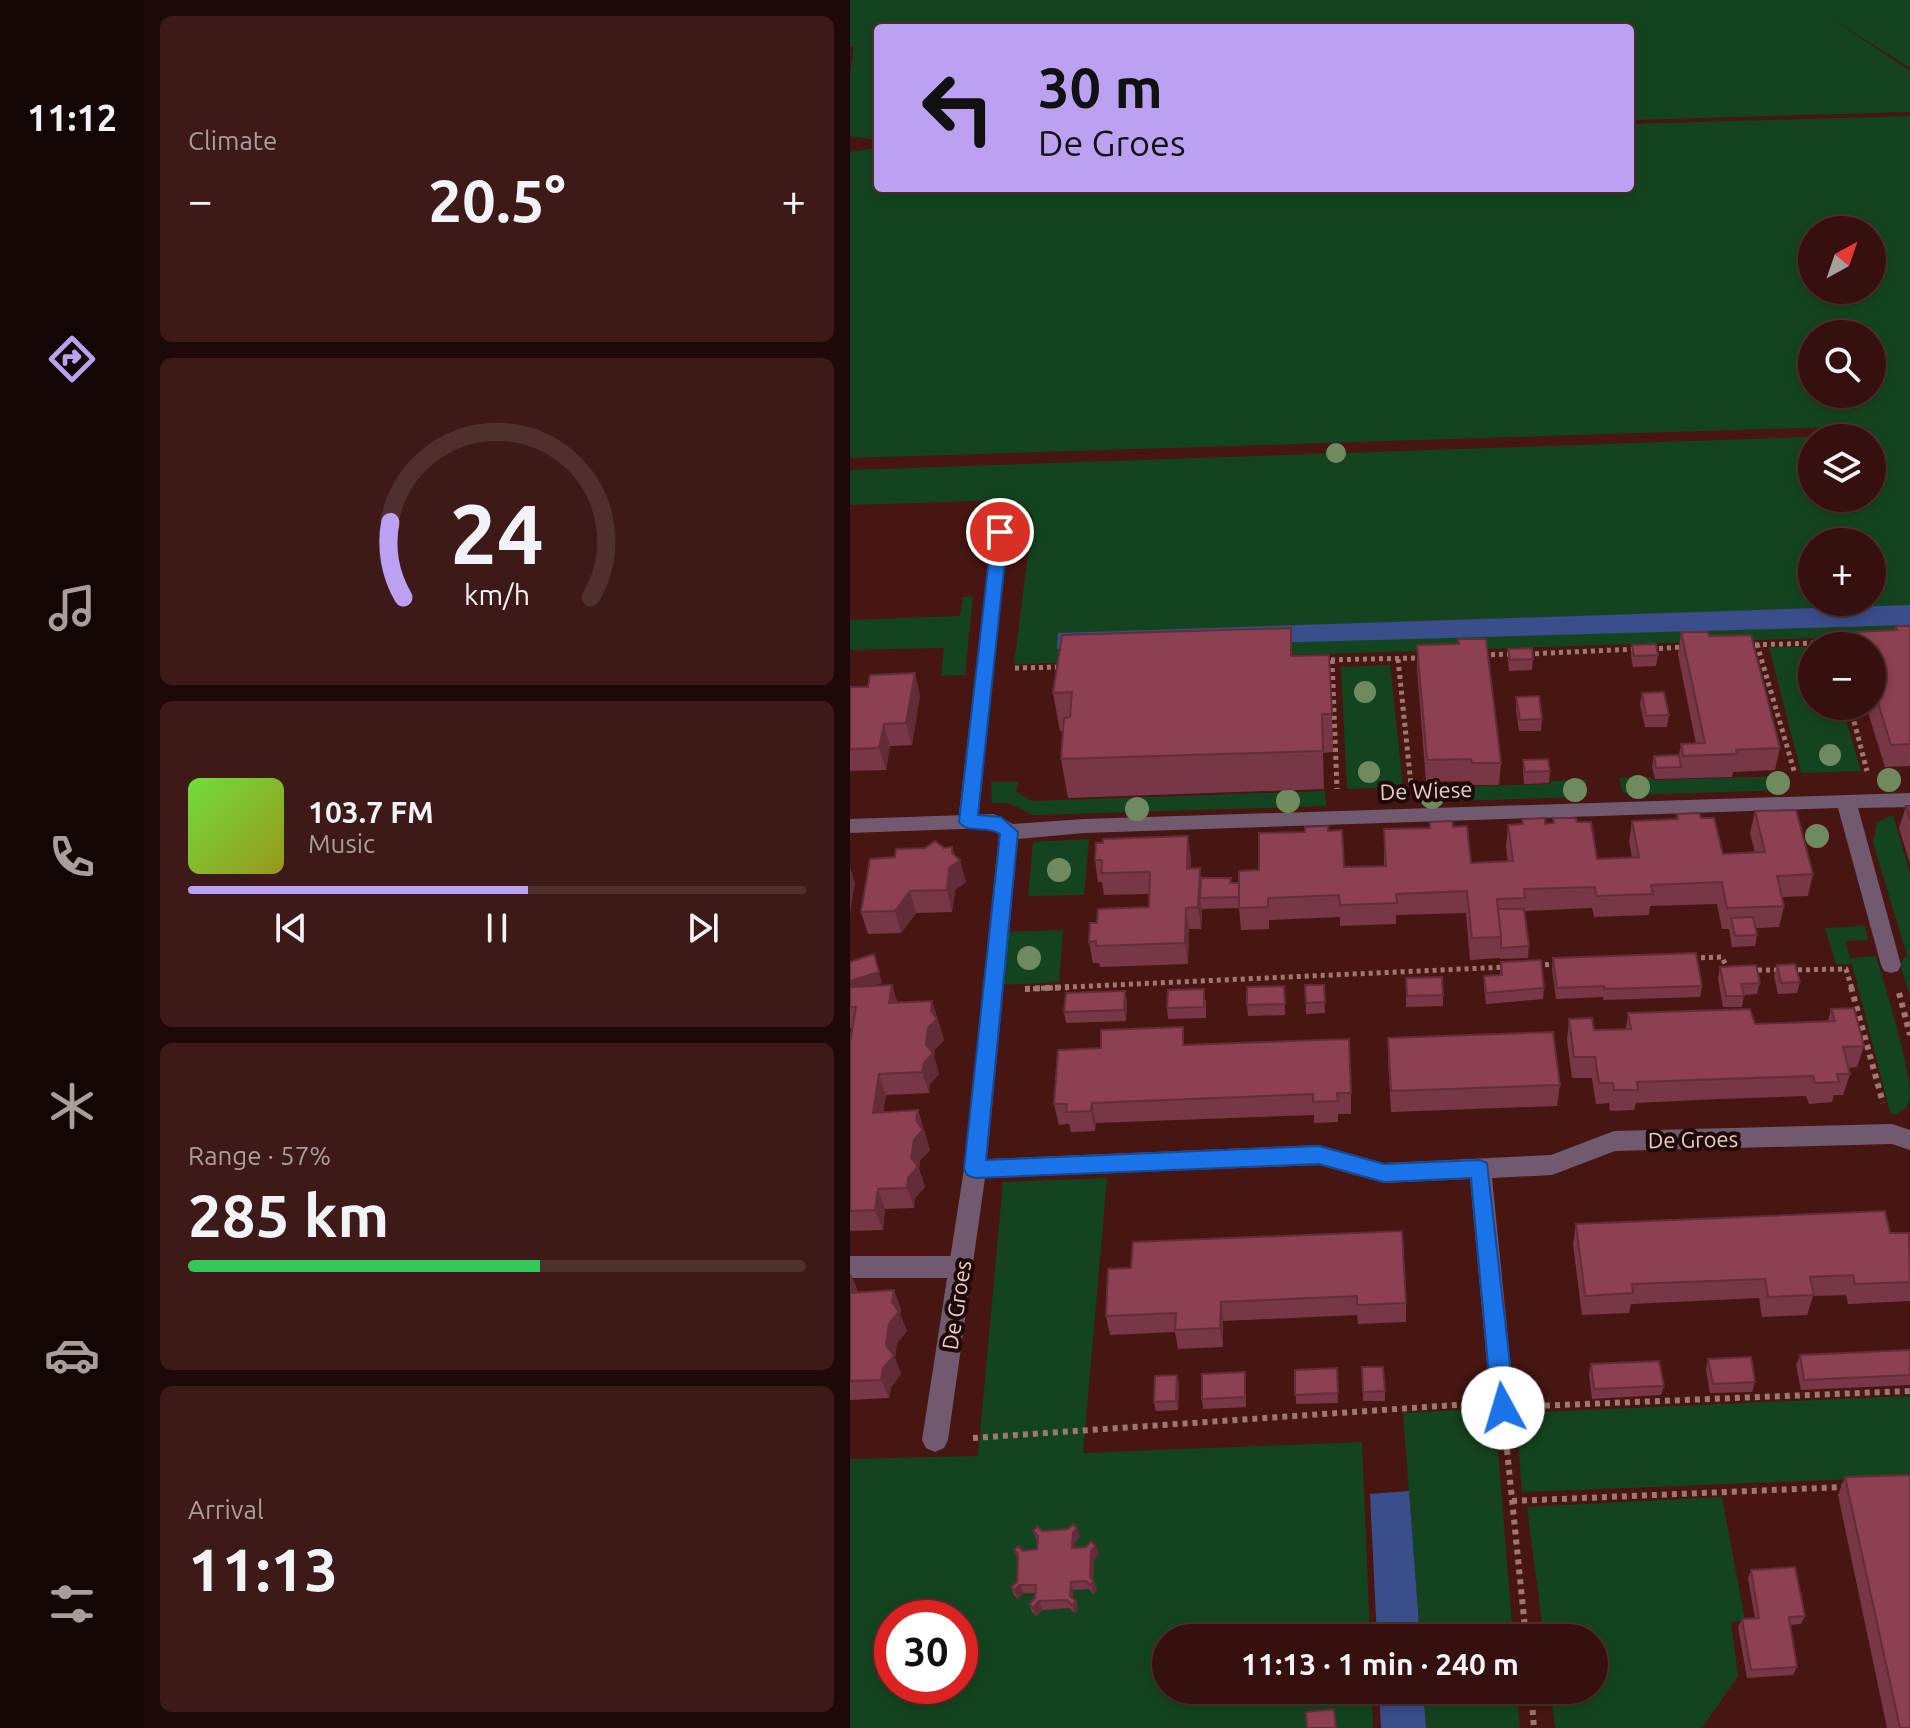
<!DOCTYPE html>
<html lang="en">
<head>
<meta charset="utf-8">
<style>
	body { margin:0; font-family:Ubuntu,sans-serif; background:#3d1917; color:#f1f3f6; height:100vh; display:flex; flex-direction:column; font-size:30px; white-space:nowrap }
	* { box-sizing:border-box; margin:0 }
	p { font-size:26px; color:#aa9d9e }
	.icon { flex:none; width:44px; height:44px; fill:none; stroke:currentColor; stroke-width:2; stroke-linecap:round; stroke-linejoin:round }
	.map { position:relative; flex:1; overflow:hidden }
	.sheet { display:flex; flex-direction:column; gap:16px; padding:16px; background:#1d0908; width:706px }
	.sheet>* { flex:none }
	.top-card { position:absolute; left:24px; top:24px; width:760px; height:168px; border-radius:8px; box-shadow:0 4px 12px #0003,0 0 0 2px #4f302e; background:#bca0f2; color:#111; overflow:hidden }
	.needle { width:52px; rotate:40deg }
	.buttons { position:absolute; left:948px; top:216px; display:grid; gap:16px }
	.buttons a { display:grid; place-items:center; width:88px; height:88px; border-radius:50%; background:#35100e; box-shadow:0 4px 12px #0003,0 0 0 2px #4f302e; font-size:40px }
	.speed { position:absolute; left:24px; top:1600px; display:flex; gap:16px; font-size:40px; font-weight:700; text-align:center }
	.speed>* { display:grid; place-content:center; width:104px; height:104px; border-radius:50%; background:#35100e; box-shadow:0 4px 12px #0003,0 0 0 2px #4f302e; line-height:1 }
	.speed .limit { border:12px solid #d22; background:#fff; color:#111 }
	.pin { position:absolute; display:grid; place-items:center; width:68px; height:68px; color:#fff; margin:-34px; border:4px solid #fff; border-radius:50%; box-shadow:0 2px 8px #0007 }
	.me { position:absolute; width:88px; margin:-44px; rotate:354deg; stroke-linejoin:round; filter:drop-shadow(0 0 6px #0008) }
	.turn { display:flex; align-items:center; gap:28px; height:168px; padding:0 32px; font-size:36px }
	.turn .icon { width:104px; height:104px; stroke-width:2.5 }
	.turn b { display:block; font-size:56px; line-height:68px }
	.big { font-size:60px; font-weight:700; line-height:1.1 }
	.sheet .tile { flex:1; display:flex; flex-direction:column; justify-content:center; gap:12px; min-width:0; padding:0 28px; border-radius:12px; background:#3d1917 }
	.sheet .dial { align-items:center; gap:0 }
	.dial svg { height:208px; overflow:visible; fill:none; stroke:#4f302e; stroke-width:7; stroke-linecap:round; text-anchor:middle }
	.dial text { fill:#f1f3f6; stroke:none }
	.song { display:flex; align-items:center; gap:24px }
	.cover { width:96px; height:96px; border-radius:12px; background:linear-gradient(135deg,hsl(100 70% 55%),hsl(60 70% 35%)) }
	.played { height:8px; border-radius:4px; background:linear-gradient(90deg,#bca0f2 55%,#4f302e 55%) }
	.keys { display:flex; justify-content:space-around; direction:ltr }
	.heat { display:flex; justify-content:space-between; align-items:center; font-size:44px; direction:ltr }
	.charge { height:12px; border-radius:6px; background:linear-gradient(90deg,#34c759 57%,#4f302e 0) }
	.trip { position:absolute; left:302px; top:1624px; width:456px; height:80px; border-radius:40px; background:#35100e; box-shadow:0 4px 12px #0003,0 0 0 2px #4f302e; font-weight:700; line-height:80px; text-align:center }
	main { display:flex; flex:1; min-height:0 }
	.tabs { display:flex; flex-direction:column; width:144px; justify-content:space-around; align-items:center; background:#150606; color:#aa9d9e }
	.tabs .icon { width:56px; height:56px }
	.tabs .on { color:#bca0f2 }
	.tabs b { font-size:36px; color:#f1f3f6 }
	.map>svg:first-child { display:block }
	.green { fill:#14441f; fill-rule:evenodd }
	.water { fill:#3a4e8c }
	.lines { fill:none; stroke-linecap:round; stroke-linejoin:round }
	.path-far1 { stroke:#9f7772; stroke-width:5; stroke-dasharray:4 4; stroke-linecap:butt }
	.path { stroke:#9f7772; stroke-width:6; stroke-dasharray:5 5; stroke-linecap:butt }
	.lane { fill:#715970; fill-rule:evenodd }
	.street { fill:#715970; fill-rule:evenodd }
	.tree { fill:#6f8a5f }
	.wall { fill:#783746 }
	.shaded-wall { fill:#622d39 }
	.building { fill:#8c4051; stroke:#622d39; stroke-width:2 }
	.route { fill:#1a73e8; stroke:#114b97; stroke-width:2 }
	.labels { text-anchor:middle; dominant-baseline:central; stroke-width:8; stroke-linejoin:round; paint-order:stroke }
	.street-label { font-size:22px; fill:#ecccc7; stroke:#1f0a08 }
</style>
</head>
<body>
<main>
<nav class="tabs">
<b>11:12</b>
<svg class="icon on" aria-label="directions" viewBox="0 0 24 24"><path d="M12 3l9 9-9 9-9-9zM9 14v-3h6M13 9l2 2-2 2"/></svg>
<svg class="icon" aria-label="music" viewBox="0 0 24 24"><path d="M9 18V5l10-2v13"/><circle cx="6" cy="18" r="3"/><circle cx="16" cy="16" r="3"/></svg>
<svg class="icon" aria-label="phone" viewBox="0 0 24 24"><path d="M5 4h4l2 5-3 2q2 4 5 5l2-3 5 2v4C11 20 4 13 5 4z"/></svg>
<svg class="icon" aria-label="climate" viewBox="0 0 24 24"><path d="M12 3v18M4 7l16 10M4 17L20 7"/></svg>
<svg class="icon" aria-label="car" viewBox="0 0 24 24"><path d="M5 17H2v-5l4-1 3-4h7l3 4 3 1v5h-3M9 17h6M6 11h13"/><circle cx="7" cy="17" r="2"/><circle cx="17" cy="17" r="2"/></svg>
<svg class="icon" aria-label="filters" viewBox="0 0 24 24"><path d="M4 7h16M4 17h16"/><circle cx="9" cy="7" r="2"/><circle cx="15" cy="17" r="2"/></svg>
</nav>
<section class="sheet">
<div class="tile"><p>Climate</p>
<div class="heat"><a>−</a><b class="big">20.5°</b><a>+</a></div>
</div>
<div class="tile dial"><svg viewBox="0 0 100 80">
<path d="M14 69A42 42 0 1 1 86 69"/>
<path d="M14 69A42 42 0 0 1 9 40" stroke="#bca0f2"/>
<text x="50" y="56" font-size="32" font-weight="700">24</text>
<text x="50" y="72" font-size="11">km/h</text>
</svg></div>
<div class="tile">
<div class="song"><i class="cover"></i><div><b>103.7 FM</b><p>Music</p></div></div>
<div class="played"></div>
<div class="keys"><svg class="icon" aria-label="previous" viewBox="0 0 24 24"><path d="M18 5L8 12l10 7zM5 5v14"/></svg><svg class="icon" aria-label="pause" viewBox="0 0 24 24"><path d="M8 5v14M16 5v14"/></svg><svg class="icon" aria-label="next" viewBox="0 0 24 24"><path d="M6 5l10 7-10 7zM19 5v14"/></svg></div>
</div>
<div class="tile"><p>Range · 57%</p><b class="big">285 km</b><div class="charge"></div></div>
<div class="tile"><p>Arrival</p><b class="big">11:13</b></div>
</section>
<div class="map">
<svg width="1060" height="1728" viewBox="0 0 1060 1728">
	<rect width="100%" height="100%" fill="#471612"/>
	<path class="green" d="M0 0H1060V68L981 18 1060 71V112L780 120V28H28V140L0 136V75L4 47 0 46Z
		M1060 116V605L208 634 1060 625V635L164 664 183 515 155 516 156 500 0 505V470L985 436 980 427 0 458V152L28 148V188H780V124ZM962 230H1022V290H962ZM962 334H1022V394H962ZM962 438H1022V498H962ZM962 542H1022V602H962Z
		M123 596 115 675 91 676 94 648 0 650V620L110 616 113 597Z
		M919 647H962V706H992L1011 771 951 773Z
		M540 665 553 787 497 789 491 667Z
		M936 776 940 790 779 795 772 791 769 778 800 777 804 780Z
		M735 780 737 791 731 797 574 802 570 799 568 788 701 784V781Z
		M141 782H168L166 792 182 801 475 791 476 806 183 815 159 803H142Z
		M1043 815 1060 873V997L1050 963 1057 955 1023 843 1027 822Z
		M239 839 234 895 178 896 183 842Z
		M1015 926 1018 940 995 941 1000 958 1026 956C1036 990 1060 1065 1060 1097 1059 1107 1052 1111 1044 1115L1040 1112 1002 964H986L975 928Z
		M213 930 209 982 150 985 155 932Z
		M257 1178 233 1453 512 1442 520 1638H316V1690H522L523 1728H0V1459L128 1456 153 1182ZM42 1618H110V1686H42Z
		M1060 1396V1477L672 1492 666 1413Z
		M628 1409 645 1413 663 1638H570L553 1413Z
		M872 1497 895 1620 881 1622 888 1676 852 1728H705L700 1690H744V1638H694L677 1507Z
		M573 1690H667L670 1728H576Z"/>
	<path class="water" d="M1060 605V625L207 649 208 633Z
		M559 1491 570 1638H527L520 1494Z
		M529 1690H573L576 1728H531Z"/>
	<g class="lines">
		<path class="path-far1" d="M907 644 945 774
			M897 645 1007 642
			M801 649 835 647
			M677 654 787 649
			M633 655 663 654
			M548 659 561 785
			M473 660 571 658
			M482 660 487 789
			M165 668 211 667
			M1000 706 1017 771
			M843 958 872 957 878 970
			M687 965 709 964
			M900 970H930
			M940 970 996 969 1002 989
			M175 989 657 967"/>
		<path class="path" d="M1001 987 1033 1103
			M175 989 219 987
			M1049 993 1060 1035
			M685 1406 1060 1391
			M123 1438 620 1404
			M656 1440 676 1638
			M662 1501 995 1487
			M681 1690 684 1728"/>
		<path class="lane" d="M150 527 158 532 128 822 125 827H111L108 822 142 532Z
			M0 1256H112L120 1260 124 1267 120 1274 112 1278H0Z"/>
		<path class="street" d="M1060 793V807L1008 808 1051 965 1048 971 1041 973 1034 971 1031 965 988 808 234 833 168 839 137 1159 469 1145 534 1163 701 1155 764 1131 1042 1124 1060 1130V1150L1042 1144 765 1151 702 1175 642 1178 665 1408 662 1416 653 1420 644 1416 641 1408 620 1179 534 1183 469 1165 135 1178 98 1440 94 1448 85 1452 76 1448 72 1440 114 1169 149 835 140 828 0 833V819L144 814 163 824 234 819Z"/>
	</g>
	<g class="tree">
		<circle cx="486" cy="453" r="10"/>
		<circle cx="515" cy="692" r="11"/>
		<circle cx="980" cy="755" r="11"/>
		<circle cx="519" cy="772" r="11"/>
		<circle cx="1039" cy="780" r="12"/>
		<circle cx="928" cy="783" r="12"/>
		<circle cx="788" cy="787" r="12"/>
		<circle cx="725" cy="790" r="12"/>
		<circle cx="582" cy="797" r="12"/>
		<circle cx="438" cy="801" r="12"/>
		<circle cx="287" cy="809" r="12"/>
		<circle cx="967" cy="836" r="12"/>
		<circle cx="209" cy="870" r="12"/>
		<circle cx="179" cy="958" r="12"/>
	</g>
	<path class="wall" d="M1046 626H1060V766L1035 767 1016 706H1022V646H1003L1006 632 1045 630Z
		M831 632 859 636 930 748 925 770 883 772 882 777 805 779 802 767 804 756 829 755 831 744H846L828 655Z
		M608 639 651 763 649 785H621L620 781 576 782 567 668V645L608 644Z
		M782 645 808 655 806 666 783 667 781 656Z
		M658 649 683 659 682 670 659 671 658 660Z
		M442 656 482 714 483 752 473 753 474 789 218 798 211 759 213 731H210L203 693Z
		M0 687H18L70 695 62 745 40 746 36 770 0 771Z
		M792 693 819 715 817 727H795L790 704Z
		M666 697 692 719 691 731H669L666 709Z
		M673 760 700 771 699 783 674 784 673 771Z
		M1056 806H1060V864L1049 828Z
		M905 811 963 874 958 896 932 897 934 906 929 927 906 928 907 935 905 946 882 947 879 929H872L867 904 800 906 799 915 770 916 744 917 742 908 675 911 679 946 678 958 650 959V957V958L620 960 616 913 546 915V924L490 926V917L419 920V929L391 930 389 908 352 909 351 929H339L338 964 250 967 249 963H243L239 942 247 923 299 907V894L254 895 252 882H248L245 860 341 857 340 869 351 879 381 878V883H389L478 831 494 867 534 866V829L603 827 621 863 658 862 656 847 658 825 672 824V819L695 824 703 823V818L727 822 747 859 782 857 779 842 782 821 826 819 827 814 851 818 873 854 905 853 900 833Z
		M102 847 104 855 116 882 105 890 102 912 66 913 51 933 18 934 11 912 45 857 94 848Z
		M703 958 852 986 850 997 753 1000V997L706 999 702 969Z
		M651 962 694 988 693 999 636 1004 634 987V976L650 975Z
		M927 965 950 982 947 993 928 994 924 976Z
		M870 967 910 983 907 994 894 995 892 1007H873L868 978Z
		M556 978 593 995V1006L556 1007Z
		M0 982 32 983 23 986 47 1003 82 1001 94 1040 85 1049 84 1056 89 1074 80 1084 79 1093 36 1095 33 1112 68 1110 80 1150 70 1160 69 1169 75 1187 65 1198 64 1208 35 1209 33 1230 0 1231V1042L2 1028H0V987H2Z
		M455 985H474L475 1013 456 1014Z
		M434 986 435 1015 398 1016 397 1005Z
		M275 991 277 1002 276 1021 216 1023 214 1012Z
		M356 1000V1018L318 1019 317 1008Z
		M981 1009 1014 1046 1007 1067 998 1068 1000 1074 993 1095H984L982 1102 959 1104 956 1096 869 1099 786 1103 784 1110 760 1111 759 1103 746 1104 742 1078H722L717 1040 719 1019 744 1030 776 1029 778 1013 905 1024 978 1021Z
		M538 1038 710 1085 707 1106 541 1112 538 1059Z
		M336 1045 501 1093V1114H488V1122L464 1123V1115L246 1123 245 1131 221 1132 219 1124 209 1125 204 1104 251 1048Z
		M726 1224 1040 1233 1060 1235V1301L998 1304 996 1295 963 1296 957 1315 912 1317 909 1298 781 1304 779 1313 732 1315 723 1244Z
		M283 1242 556 1303V1322L508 1324 507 1315 373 1321V1347L328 1349 325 1332 260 1335 256 1316 281 1268Z
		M0 1273 7 1289V1292L44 1290 51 1310 50 1315 57 1331 47 1343 45 1358 51 1374 41 1387 39 1398 0 1400Z
		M1060 1350V1385L951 1390 946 1365 950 1355Z
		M858 1359 905 1382 902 1392 860 1393 856 1369Z
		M741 1364 814 1386 811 1395 742 1399 739 1374Z
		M512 1367 535 1391V1401H513Z
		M487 1368 488 1403 446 1404 445 1370Z
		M395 1372 396 1407 353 1409 352 1399Z
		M329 1385 328 1410 306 1411 304 1402Z
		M995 1477 1060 1728H1037L988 1495Z
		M227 1528 230 1537 225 1542V1548L249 1554 244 1560 243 1580 247 1590 243 1594 239 1589 223 1590V1599L226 1601 228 1609 225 1613 219 1608 192 1610 186 1616 182 1612 179 1604 185 1598V1593H173L168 1599 164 1595 161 1587 167 1582 168 1559 164 1550 173 1551 187 1549 188 1541 186 1539 183 1531Z
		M901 1570 955 1616 951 1624 940 1625 947 1667 943 1675 897 1678 888 1627 892 1619 905 1618 898 1578Z"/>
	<path class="shaded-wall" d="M65 673 70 695 62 745 56 723Z
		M34 724 40 746 36 770 29 748Z
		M338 836 341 857 340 890 337 869Z
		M102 847 106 863 110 860 116 882 105 890 102 912 97 890Z
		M0 868 5 883 0 914Z
		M350 868 352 890 350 898 352 909 351 929 348 907Z
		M60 891 66 913 51 933 45 911Z
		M336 908 339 929 338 964 335 943Z
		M24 954 32 983 4 992 0 981Z
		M42 985 49 1007 39 1003Z
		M275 991 277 1002 276 1021 274 1010Z
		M82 1001 94 1040 85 1049 84 1056 89 1074 80 1084 79 1093 72 1072Z
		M29 1074 36 1095 30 1133 23 1113Z
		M242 1103 246 1123 245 1131 241 1111Z
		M68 1110 80 1150 70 1160 69 1169 75 1187 65 1198 64 1208 57 1188Z
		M28 1189 35 1209 33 1230 25 1210Z
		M0 1273 7 1289 4 1312 0 1303Z
		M44 1290 51 1310 50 1315 57 1331 47 1343 45 1358 51 1374 41 1387 39 1398 31 1380Z
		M371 1302 373 1321V1347L370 1328Z
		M327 1375 329 1385 328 1410 326 1401Z
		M227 1528 230 1537 225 1542V1557L222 1548 223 1533Z
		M246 1546 249 1554 244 1560 242 1583 244 1581 247 1590 243 1594 240 1577 241 1551Z
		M221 1582 223 1590V1604L226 1601 228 1609 225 1613 220 1596Z
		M170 1585 173 1593 168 1599 164 1590Z
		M189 1601 192 1610 186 1616 183 1608Z"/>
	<path class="building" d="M1046 626H1060V744L1041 745 1022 683V646H1011L1006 632 1047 630Z
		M441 628V656L479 655 482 714H472L473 751 211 759 214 718 220 717 222 692 203 693 212 635Z
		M831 632H858L859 636 901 635 930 748 886 750 887 754 833 756 831 744 855 743Z
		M608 639H636L651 763H622L621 759 577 760 567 645 609 644Z
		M806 644 808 655 784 656 782 645Z
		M682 648 683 659 660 660 658 649Z
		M65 673 56 723 34 724 29 748 0 749V687H18L20 675Z
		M814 692 819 715 796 716 792 693Z
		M689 696 692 719 670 720 666 697Z
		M829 755 831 767 806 768 804 756Z
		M698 759 700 771 675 772 673 760Z
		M1056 806H1060V820Z
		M946 810 963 874 927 876 934 906 877 908 872 882 801 885 803 894 773 895 746 896 745 887 674 889 675 898 647 899 651 937 622 938 617 891 546 894 547 903 490 905 489 895 418 898V907L389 908V871L409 870V833L455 832V827L478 826V831L492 830 494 867 536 866 534 829 580 828V822L602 821 603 827 617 826 621 863 663 861 658 825 673 824 672 819 695 818V824L704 823 703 818H726L727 822H741L747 859 789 857 782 821 828 819 827 814 849 813 851 818H864L873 854 892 853 915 852 905 811Z
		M338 836 337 869 350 868 348 907 336 908 335 943 246 946V941L239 942 240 923H247L248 909 299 907 300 872 251 873 252 860H245L246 843H253V839Z
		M85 841 94 848 102 847V853L110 860 99 868 97 890 60 891 45 911 11 912 20 859 45 857 46 849 75 848Z
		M351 878H381L380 883H389V897L350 898Z
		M648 909H674L679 946 651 948V937Z
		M903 917 907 935 885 936 881 918Z
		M846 953 852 986 755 989 754 986 707 988 703 958Z
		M24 954 29 972 0 981V962Z
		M691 960 694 988 636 993 634 976 652 975 651 962Z
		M945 964 950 982 931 983 927 965Z
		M906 965 910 983 891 984 894 996H876L870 967Z
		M592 977 593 995 557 996 556 978Z
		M42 985 39 1003 82 1001 81 1011 87 1019 78 1028 76 1045 83 1053 74 1063 72 1072 29 1074 23 1113 68 1110 66 1120 73 1130 64 1140 61 1158 68 1167 58 1178 57 1188 28 1189 25 1210 0 1211V1042L6 1007H0V987Z
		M455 985H474L475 1002 456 1003Z
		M434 986 435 1004 397 1005V987Z
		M354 989V1007L317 1008 318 990Z
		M275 991 274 1010 214 1012 216 993Z
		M1004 1008 1014 1046 993 1047 1000 1074H987L989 1082 965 1083 963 1076 787 1082 788 1090H764L763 1083H749L745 1057H724L719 1019 742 1018 744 1030 781 1029 778 1013 900 1009 905 1024 985 1021 981 1009Z
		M333 1027V1045L499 1039 501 1093H487L488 1101 463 1102V1094L242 1103 241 1111 216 1112 217 1104H204L208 1050 251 1048V1030Z
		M703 1032 710 1085 541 1091 538 1038Z
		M1035 1211 1040 1233H1059L1060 1282 1005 1284 1003 1275 960 1277 964 1295 918 1297 915 1279 782 1284 783 1293 735 1296 726 1224Z
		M552 1231 556 1303 507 1305V1296L371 1302 370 1328 325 1330 326 1313 256 1316 258 1269 281 1268 283 1242Z
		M44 1290 42 1302 49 1312 39 1324 36 1345 44 1356 33 1368 31 1380 0 1381V1293Z
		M1060 1350V1375L954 1380 950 1355Z
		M901 1357 905 1382 863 1384 858 1359Z
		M809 1361 814 1386 744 1389 741 1364Z
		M512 1367H533L535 1391 513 1392Z
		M487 1368 488 1393 445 1395V1370Z
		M395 1372V1397L352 1399V1374Z
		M327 1375 326 1401 304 1402 305 1376Z
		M1060 1475V1728H1050L995 1477Z
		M223 1524 227 1528 223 1533 222 1548 236 1547 241 1541 246 1546 241 1551 240 1577 244 1581 240 1585 236 1581 221 1582 220 1596 226 1601 222 1605 217 1600 189 1601 183 1608 179 1604 185 1598 186 1585H170L164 1590 161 1587 167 1582 168 1554 164 1550 168 1546 173 1551 187 1549 188 1536 183 1531 187 1526 192 1531 218 1529Z
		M945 1567 955 1616 939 1617 947 1667 901 1670 892 1619 909 1618 901 1570Z
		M484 1709 486 1728H457L456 1712Z"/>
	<path class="route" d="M150 527 158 532 128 815 151 817 168 832 136 1160 469 1146 534 1164 630 1160 637 1163 665 1408 661 1415 653 1418 645 1415 642 1408 621 1178 534 1182 469 1164 125 1178 117 1175 114 1169 150 834C136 825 118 834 109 822L142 532Z"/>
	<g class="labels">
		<g class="street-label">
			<text transform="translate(576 790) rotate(-2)">De Wiese</text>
			<text transform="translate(843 1139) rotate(-1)">De Groes</text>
			<text transform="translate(106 1305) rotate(-81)">De Groes</text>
		</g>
	</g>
</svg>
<div class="buttons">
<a><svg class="needle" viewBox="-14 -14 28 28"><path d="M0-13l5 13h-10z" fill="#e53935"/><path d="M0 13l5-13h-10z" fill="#aa9d9e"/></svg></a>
<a><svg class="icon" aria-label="search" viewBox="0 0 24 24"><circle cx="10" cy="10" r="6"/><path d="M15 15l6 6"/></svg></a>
<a><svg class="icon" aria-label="layers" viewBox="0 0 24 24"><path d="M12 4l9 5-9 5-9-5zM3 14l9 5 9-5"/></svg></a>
<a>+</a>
<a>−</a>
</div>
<div class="speed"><div class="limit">30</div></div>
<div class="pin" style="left:150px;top:532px;background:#d93025"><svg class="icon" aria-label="arrive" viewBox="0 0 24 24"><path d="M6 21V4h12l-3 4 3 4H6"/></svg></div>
<svg class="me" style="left:653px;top:1408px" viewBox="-20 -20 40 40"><circle r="19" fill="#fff"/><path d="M0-13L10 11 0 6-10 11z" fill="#1a73e8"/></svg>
<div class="trip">11:13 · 1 min · 240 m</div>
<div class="top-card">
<div class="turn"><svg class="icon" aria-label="left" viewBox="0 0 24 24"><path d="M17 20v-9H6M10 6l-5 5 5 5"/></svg><div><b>30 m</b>De Groes</div></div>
</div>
</div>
</main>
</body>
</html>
